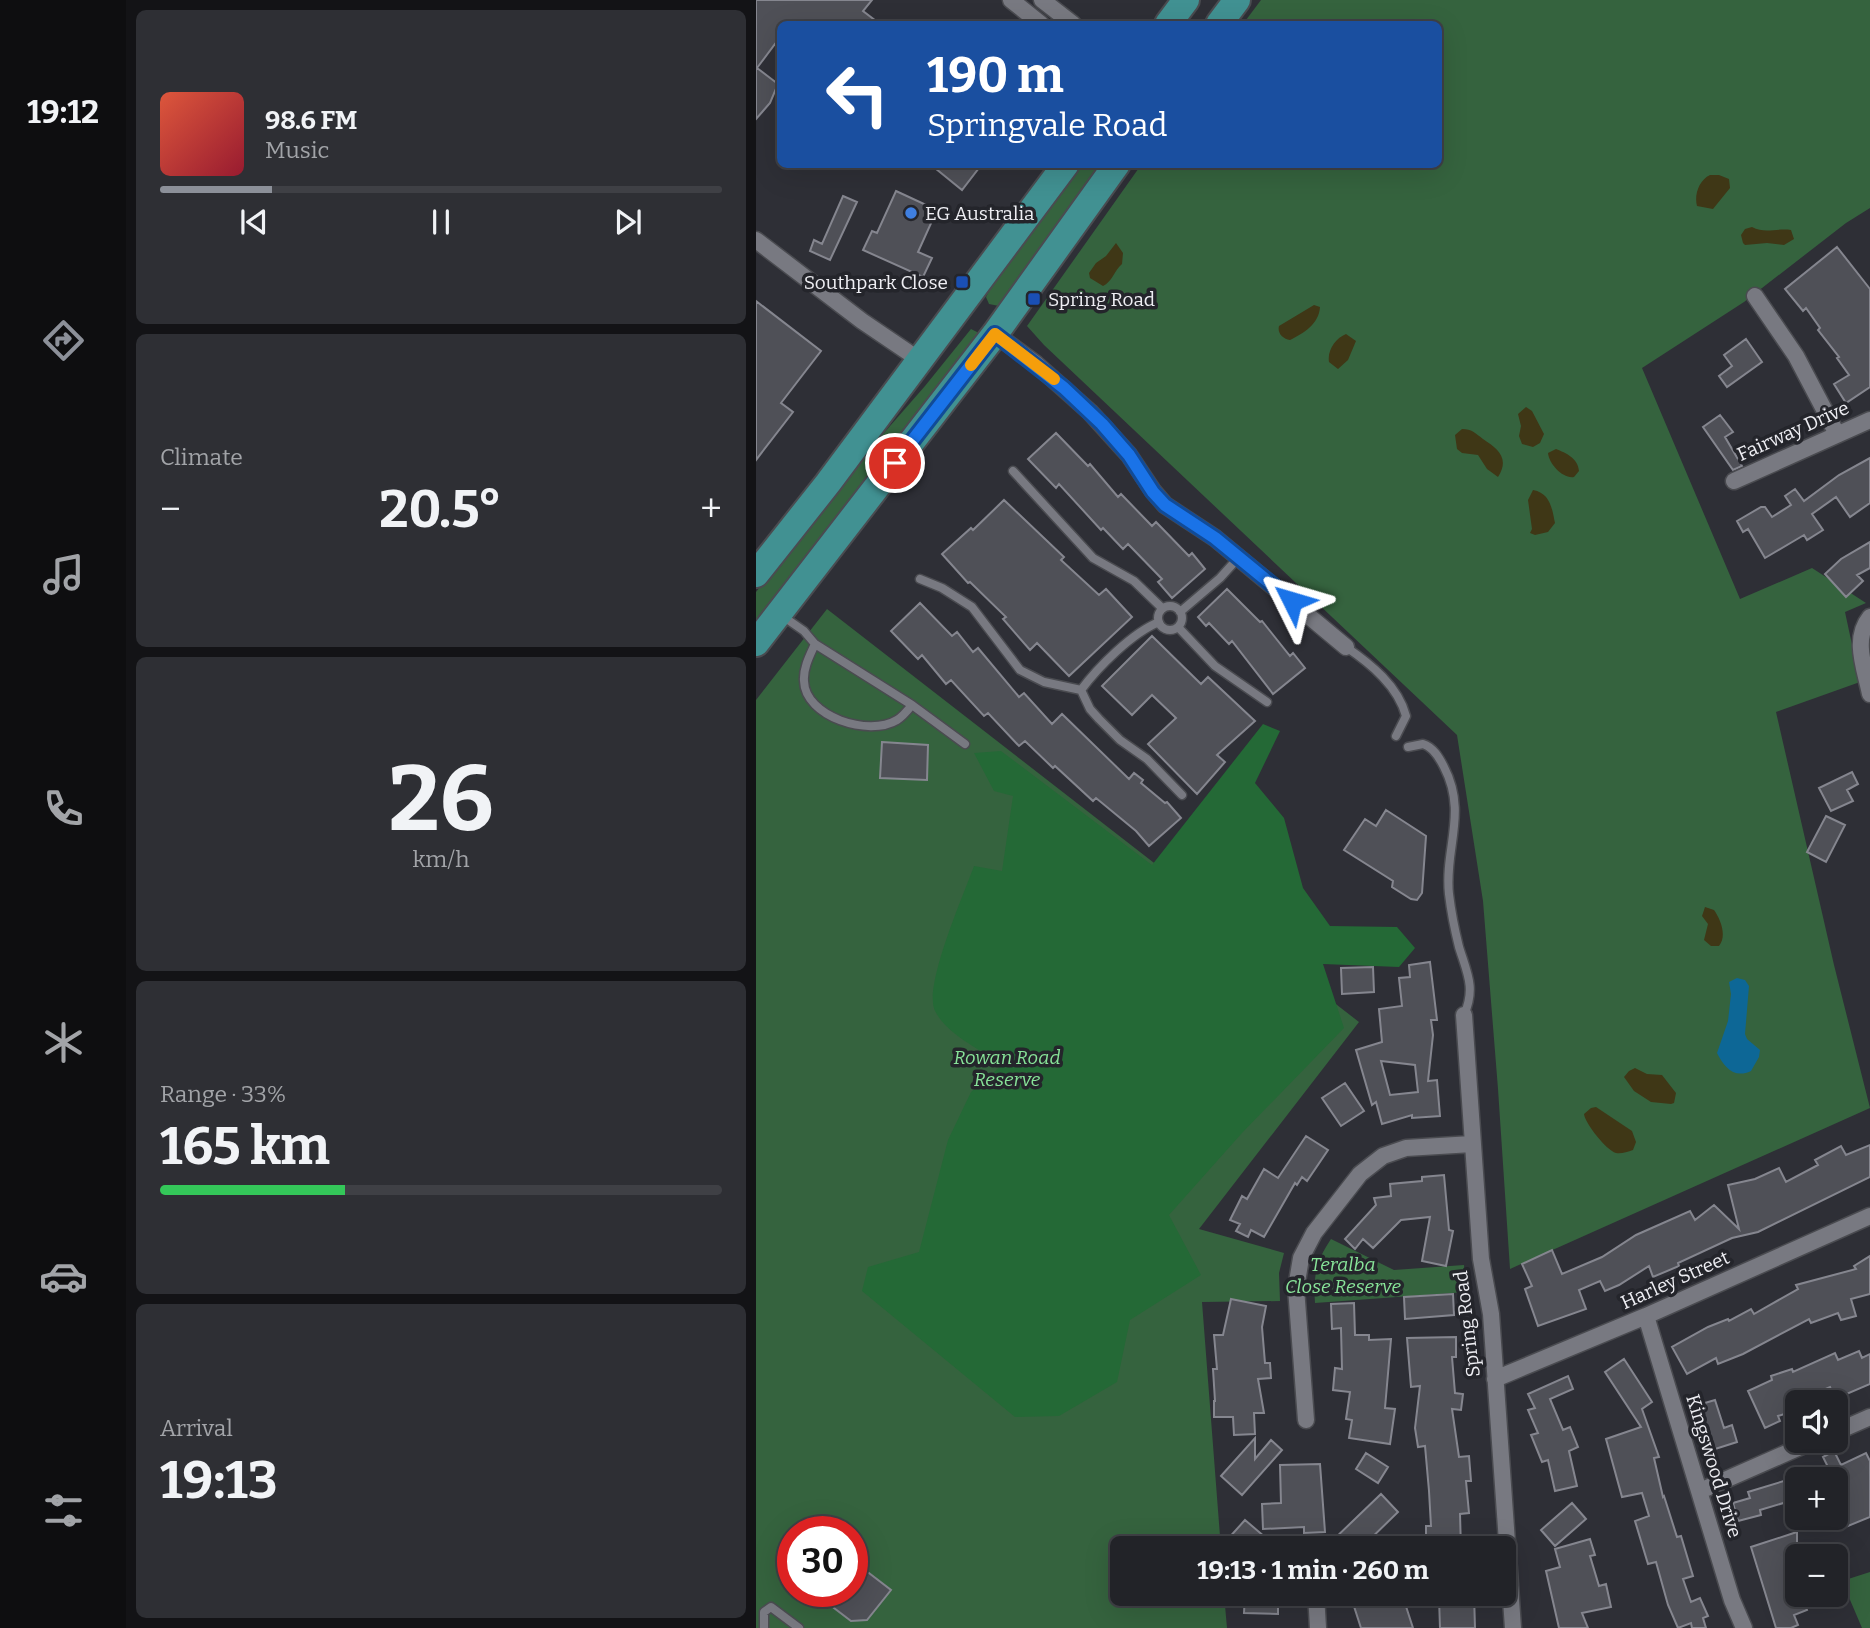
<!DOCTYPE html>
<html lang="en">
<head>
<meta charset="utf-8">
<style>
	body { margin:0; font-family:Bitter,serif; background:#2e2f34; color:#f1f3f6; height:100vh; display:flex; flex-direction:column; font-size:26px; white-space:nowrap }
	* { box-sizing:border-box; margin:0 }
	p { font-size:23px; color:#a2a4a8 }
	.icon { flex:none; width:38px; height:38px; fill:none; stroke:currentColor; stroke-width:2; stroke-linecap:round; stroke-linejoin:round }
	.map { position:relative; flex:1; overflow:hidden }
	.side { display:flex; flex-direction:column; gap:10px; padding:10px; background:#131316; width:630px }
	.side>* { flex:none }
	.banner { position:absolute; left:21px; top:21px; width:665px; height:147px; border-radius:10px; box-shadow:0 7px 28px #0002,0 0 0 2px #3f4045; background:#1a4fa0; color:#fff; overflow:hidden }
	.buttons { position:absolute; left:1029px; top:1390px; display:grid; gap:14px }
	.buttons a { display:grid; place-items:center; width:63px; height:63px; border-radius:10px; background:#222328; box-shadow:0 7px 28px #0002,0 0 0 2px #3f4045; font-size:35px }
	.speed { position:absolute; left:21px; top:1516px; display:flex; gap:14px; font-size:35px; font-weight:700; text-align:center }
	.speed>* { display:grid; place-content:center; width:91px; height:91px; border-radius:50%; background:#222328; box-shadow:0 7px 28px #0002,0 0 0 2px #3f4045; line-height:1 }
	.speed .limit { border:10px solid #d22; background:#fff; color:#111 }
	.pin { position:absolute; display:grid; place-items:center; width:60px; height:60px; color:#fff; margin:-30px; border:4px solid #fff; border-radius:50%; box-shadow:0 2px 7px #0007 }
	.me { position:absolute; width:77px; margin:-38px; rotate:310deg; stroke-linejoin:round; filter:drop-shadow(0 0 5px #0008) }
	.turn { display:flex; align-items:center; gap:24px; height:147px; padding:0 35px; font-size:32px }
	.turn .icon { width:91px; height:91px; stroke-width:2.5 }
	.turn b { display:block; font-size:49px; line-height:60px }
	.big { font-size:52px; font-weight:700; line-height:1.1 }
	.side .widget { flex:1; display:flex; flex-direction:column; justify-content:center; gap:10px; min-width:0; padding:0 24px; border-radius:10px; background:#2e2f34 }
	.side .dial { align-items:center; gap:0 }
	.dial b { font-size:91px; line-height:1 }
	.song { display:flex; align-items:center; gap:21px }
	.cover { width:84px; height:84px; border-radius:10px; background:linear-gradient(135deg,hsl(10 70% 55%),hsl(350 70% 35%)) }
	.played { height:7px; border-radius:4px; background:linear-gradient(90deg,#8c9099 20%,#3f4045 20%) }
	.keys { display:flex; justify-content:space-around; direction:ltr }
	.heat { display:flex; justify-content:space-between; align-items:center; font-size:38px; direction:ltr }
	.charge { height:10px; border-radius:5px; background:linear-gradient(90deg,#34c759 33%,#3f4045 0) }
	.trip { position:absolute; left:354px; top:1536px; width:406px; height:70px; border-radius:10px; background:#222328; box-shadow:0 7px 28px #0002,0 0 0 2px #3f4045; font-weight:700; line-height:70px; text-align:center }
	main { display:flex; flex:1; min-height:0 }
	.tabs { display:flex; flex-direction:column; width:126px; justify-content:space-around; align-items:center; background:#0e0e10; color:#a2a4a8 }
	.tabs .icon { width:49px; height:49px }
	.tabs .on { color:#8c9099 }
	.tabs b { font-size:32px; color:#f1f3f6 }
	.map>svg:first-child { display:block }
	.green { fill:#35633e; fill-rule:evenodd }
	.forest { fill:#246936 }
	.sand { fill:#3f3716 }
	.water { fill:#0d6796 }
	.building { fill:#4f5057; stroke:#85868f; stroke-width:2; fill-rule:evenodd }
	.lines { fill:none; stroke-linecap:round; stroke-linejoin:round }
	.service-casing { stroke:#4a4b50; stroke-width:11 }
	.minor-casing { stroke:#4a4b50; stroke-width:19 }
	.trunk-casing { stroke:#4a4b50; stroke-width:30 }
	.service { stroke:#787981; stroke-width:8 }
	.minor { stroke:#787981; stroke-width:16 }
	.trunk { stroke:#419192; stroke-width:26 }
	.route-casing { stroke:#114b97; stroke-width:18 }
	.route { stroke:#1a73e8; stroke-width:12 }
	.slow { stroke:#f59e0b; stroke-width:12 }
	.shop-dot { fill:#3f7fe0; stroke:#24252b; stroke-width:2.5 }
	.transit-dot { fill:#1a4fb4; stroke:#24252b; stroke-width:2.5 }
	.labels { text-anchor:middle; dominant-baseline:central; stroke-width:7; stroke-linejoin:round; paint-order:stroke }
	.poi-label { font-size:19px; fill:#eeeef3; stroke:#24252b; text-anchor:start }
	.street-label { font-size:19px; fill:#eeeef3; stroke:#24252b }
	.park-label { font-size:19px; font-style:italic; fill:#88e499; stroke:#24252b }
</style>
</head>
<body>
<main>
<nav class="tabs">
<b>19:12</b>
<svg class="icon on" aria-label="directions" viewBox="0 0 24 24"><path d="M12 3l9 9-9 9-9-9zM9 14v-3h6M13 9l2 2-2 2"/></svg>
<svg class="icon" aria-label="music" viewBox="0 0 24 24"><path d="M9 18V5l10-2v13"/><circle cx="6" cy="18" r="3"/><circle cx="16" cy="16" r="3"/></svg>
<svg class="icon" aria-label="phone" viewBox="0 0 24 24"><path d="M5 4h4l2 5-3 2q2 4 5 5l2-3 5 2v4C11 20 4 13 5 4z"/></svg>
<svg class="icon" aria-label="climate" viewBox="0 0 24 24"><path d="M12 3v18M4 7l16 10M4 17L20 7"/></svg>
<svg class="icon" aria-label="car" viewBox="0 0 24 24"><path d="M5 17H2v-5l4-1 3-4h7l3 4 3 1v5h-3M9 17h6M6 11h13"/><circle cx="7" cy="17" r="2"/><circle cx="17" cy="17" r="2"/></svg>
<svg class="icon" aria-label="filters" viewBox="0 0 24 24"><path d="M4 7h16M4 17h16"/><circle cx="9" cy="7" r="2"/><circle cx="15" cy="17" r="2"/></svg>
</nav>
<section class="side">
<div class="widget">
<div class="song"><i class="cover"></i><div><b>98.6 FM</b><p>Music</p></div></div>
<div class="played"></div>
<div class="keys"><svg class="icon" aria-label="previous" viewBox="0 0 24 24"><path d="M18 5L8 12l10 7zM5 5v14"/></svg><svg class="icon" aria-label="pause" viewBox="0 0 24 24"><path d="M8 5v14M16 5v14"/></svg><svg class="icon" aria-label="next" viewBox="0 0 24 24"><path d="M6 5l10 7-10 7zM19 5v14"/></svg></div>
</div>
<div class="widget"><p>Climate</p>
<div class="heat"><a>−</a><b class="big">20.5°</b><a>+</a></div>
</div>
<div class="widget dial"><b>26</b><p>km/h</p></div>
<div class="widget"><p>Range · 33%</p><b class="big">165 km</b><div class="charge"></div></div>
<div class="widget"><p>Arrival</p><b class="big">19:13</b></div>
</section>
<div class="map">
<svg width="1114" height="1628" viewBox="0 0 1114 1628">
	<rect width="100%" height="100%" fill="#2e2f36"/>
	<path class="green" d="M505 0H1114V208L1090 223 988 302 886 368 984 599 1056 568 1110 603 1089 612 1104 682 1020 712 1078 965 1114 1108 754 1269 742 1089 727 901 701 735 288 345 271 326 385 165 682 164V24H487Z
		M324 165H348L243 306 233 304 230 297 236 285Z
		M215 329 221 332 222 337 0 624V592L106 458 169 386Z
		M71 609 603 1022 443 1229 528 1253 523 1273 524 1301 446 1302 465 1549H366V1594H468L471 1628H0V700ZM37 1531H96V1591H37Z
		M575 1239 638 1270 708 1265 710 1292 559 1303C557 1277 560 1261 575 1239Z
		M1114 1572V1628H1106L1086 1581Z"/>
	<path class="forest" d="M507 724 524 731 499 783 528 818 547 888 574 926 641 927 659 948 643 967 567 964 588 1028 486 1133 413 1215 445 1275 374 1320 361 1382 303 1416 259 1417 106 1291 112 1267 163 1252 192 1140 215 1092 246 1065C225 1049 192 1036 179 1011 167 987 208 894 218 866L246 871 257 796 238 791 218 753 245 751 396 865Z"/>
	<path class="sand" d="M954 175H963L973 179 974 188 957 209 941 206C938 195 943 180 954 175Z
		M996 227C1009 234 1020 228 1035 230L1038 239 1028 245 1011 243 989 245 987 243 985 235 989 229Z
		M360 243 367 253 366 264C358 271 356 282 347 286L334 278 333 273 340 263 350 256Z
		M558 305 564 307C563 324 548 333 534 340 527 339 521 333 523 326Z
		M590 334 600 341 592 360 582 369 573 362C571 350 580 338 590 334Z
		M770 407 776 411 788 434 784 443 777 447 766 444 763 436 765 426 762 414Z
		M706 429C716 429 719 433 727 439 742 449 754 458 742 477L731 469 722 455 706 453 701 449 699 435Z
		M800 449C810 453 822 458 823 471L818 477C807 479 793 464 792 453Z
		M777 490C794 493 796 508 799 523L792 532 779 535 774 533 776 529 772 500Z
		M949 907 958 910C965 920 971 936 963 946H955L948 940 952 924 946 916Z
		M879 1068 891 1074 906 1075 920 1093 918 1103 915 1104 895 1102 878 1091 868 1077 873 1071Z
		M840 1107 876 1131 880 1142 877 1150C871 1152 865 1154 860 1153 850 1150 829 1123 828 1114L835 1108Z"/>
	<path class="water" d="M981 978 989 980 993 986 989 1034 991 1039 1004 1050 1003 1057 995 1071C978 1079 968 1067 961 1053L972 1021 975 994 973 982Z"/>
	<path class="building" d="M0 0H116L107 11 124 24H24V48L19 44 1 68 22 84 14 103 0 119Z
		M174 164H226L206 190Z
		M140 191 181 210 162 252 176 258 167 277 107 250 116 231 121 233Z
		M87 196 101 202 74 260 54 251 58 240 66 244Z
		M1081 247 1114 289V387L1090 403 1078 384 1093 375 1081 358 1083 357 1062 330 1064 328 1050 308 1047 311 1029 289Z
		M0 301 65 351 25 403 37 412 0 460Z
		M990 339 1006 362 971 387 963 376 976 366 968 355Z
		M964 415 977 432 969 437 986 466 977 470 947 427Z
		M300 433 332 466 334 464 362 497 365 494 396 526 400 522 433 556 436 553 449 569 416 598 402 582 406 579 372 544 367 549 347 528 345 530 303 484 300 488 272 459Z
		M1114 458V503L1094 517 1080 497 1056 514 1067 530 1051 540 1048 535 1009 558 992 529 987 532 981 521 1005 507H1009L1016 517 1035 505 1029 496 1039 489 1048 501 1083 475Z
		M248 500 308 557 305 560 343 595 350 589 376 617 313 676 281 643 274 650 247 619 250 617 214 582 212 583 186 554 215 528 217 530Z
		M1114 542V568L1101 575 1107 581 1090 597 1069 574 1085 559Z
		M471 589 504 622 506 621 534 656 537 653 549 668 517 694 476 641 473 644 453 623 450 626 442 617Z
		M164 603 196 636 201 632 217 652 222 648 263 697 268 693 296 724 306 714 373 779 378 773 387 780 385 783 409 803 411 802 425 818 393 846 380 831 340 798 337 801 299 766 297 768 269 741 263 746 232 713 228 716 195 680 190 684 166 655 162 659 135 631Z
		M396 636 445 684 452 677 499 721 461 755 469 762 441 794 392 744 420 718 396 695 376 715 346 686Z
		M126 742 172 745 171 780 124 778Z
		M1096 772 1102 784 1091 790 1097 801 1075 811 1063 788Z
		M630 810 670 836 666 893 661 900 655 899 636 887 637 881 588 850 609 819 620 826Z
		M1070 816 1089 825 1070 862 1051 852Z
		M674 962 681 1020H675L677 1035 672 1081 681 1080 684 1116 656 1118V1115L626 1124 620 1102 616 1105 600 1050 626 1042 623 1009 646 1006 643 978 654 977 653 965ZM625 1061 659 1065 662 1092 634 1095Z
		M617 967 618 992 586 994 585 968Z
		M589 1083 608 1111 585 1126 566 1098Z
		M550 1136 572 1150 551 1181 546 1177 541 1185 539 1183 508 1237 495 1230 492 1237 480 1231 484 1224 474 1220 486 1196 491 1199 508 1169 522 1178Z
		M1114 1145V1177L1002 1232 976 1238 922 1263 923 1266 897 1277 893 1266 863 1285 849 1291 844 1281 823 1290 830 1309 782 1326 769 1289 776 1286 766 1264 796 1250 806 1274 846 1257 880 1235 934 1211 939 1220 958 1205 983 1229 972 1185 999 1179 1023 1168 1030 1182 1062 1165 1059 1160 1085 1146 1090 1155Z
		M688 1175 693 1230 697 1231 690 1266 666 1261 674 1217 645 1220 617 1248 607 1239 599 1249 589 1239 620 1205 618 1198 635 1196 634 1184 666 1181V1177Z
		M1114 1256V1294L1095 1299 1100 1316 1085 1320 1082 1313 1055 1323 1053 1319 987 1354 962 1364 960 1358 931 1374 916 1347 952 1327 972 1319 973 1321 995 1309 998 1314 1042 1289 1040 1285 1100 1269 1098 1266Z
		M697 1294 698 1315 649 1319 648 1297Z
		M475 1299 510 1306 506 1327 509 1363H514L515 1378 502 1379 508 1413H498L499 1434 478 1435 477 1417H458V1401H459L457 1369H461L458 1335H467Z
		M598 1303 599 1335H613V1340L635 1339 629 1408 639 1409 634 1444 593 1438 596 1420 590 1419 594 1392 577 1390 579 1368 586 1369 585 1328 576 1329 575 1304Z
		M700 1337V1357H696L699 1393 707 1394 705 1410 696 1409 703 1457 713 1456 715 1481H710L713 1513 704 1514 705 1549H670V1526H675L673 1491 669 1446 662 1447 659 1428 664 1386 655 1387 651 1338Z
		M1103 1351 1106 1358 1114 1354V1384L1079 1399 1074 1387 1046 1399 1047 1402H1041V1410L1022 1416 1024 1421 1009 1428 992 1391 1016 1380 1015 1376 1036 1369 1037 1372 1079 1353 1082 1360Z
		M868 1359 896 1402 886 1409 903 1457 898 1458 907 1497 908 1496 921 1537 925 1536 937 1576 927 1579 935 1602 944 1598 952 1616 947 1618 950 1628H936L935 1623 922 1628 912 1605 900 1562 892 1564 879 1521 893 1516 886 1493 866 1497 850 1439 885 1427 849 1372Z
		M812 1376 817 1389 794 1399 807 1430 814 1427 822 1447 813 1451 821 1486 799 1491 792 1460 786 1462 775 1435 782 1433 772 1410 779 1408 772 1394Z
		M959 1400 968 1428 976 1425 981 1442 956 1450 942 1405Z
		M499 1438V1459L515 1440 526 1450 486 1495 465 1476Z
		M1078 1451 1085 1465 1110 1453 1114 1461V1517L1087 1528 1083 1519 1080 1520V1508L1091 1503 1080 1479H1051V1475L1073 1469 1067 1457Z
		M610 1453 632 1467 622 1483 600 1469Z
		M564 1464 569 1532 548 1533V1527L507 1529 506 1504 525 1503 524 1465Z
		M1041 1477V1499L1004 1510 1005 1515 982 1521 977 1503 994 1498 992 1492Z
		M625 1494 642 1512 604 1549H581L575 1542Z
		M816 1503 830 1519 799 1546 785 1530Z
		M489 1520 523 1549H482L471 1540Z
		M1041 1532V1594H1045L1051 1610 1038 1615 1042 1625 1035 1628H1020L995 1547Z
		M834 1539 839 1555 834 1556 843 1586 850 1584 855 1607 826 1613 832 1628H803L790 1571 804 1567 799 1549Z
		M96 1560 135 1590 111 1620 95 1621 65 1598 71 1591H96Z
		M489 1594H511V1602L522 1603V1614L488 1613Z
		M603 1594H646L657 1628H605L595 1597Z
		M704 1594H718L719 1628H684L683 1598 704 1597Z"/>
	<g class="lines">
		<defs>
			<path id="service" d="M257 471 337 558 378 581 406 608
				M164 579 186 588 216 607 264 670 288 682 325 690
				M402 618a12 12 0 1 1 24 0a12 12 0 1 1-24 0Z
				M424 612 464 578 483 557
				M25 615 48 631 59 644 156 705 209 744
				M422 627 459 666 511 702
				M59 644C54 655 47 668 48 681 49 717 113 737 141 720 146 717 152 710 156 705
				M590 647C615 664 642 686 650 716L640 736
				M325 690 334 709 343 719 364 740 391 759 426 795
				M325 690C342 667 376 633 403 622
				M652 747 667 744C677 747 683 757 688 767 712 813 688 849 693 894 695 911 699 931 703 947 711 973 720 988 708 1015
				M8 1628V1612L15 1607 43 1628"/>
			<path id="minor" d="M255 0 285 24
				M286 0 317 24
				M0 240 106 321 165 361
				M999 296 1040 356 1081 434
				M239 334 280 364 334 412 373 455 397 491 409 505 459 538 590 647
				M978 481 1114 420
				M1114 617C1096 639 1109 669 1114 694
				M708 1015 725 1259 735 1314 757 1628
				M890 1316 976 1600 988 1628
				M739 1379 890 1316 1114 1216
				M550 1420 540 1288 545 1258 558 1233 604 1174 627 1156 650 1148 716 1144
				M1080 1432 1114 1417
				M944 1491 1060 1440
				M560 1594 562 1628"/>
			<path id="trunk" d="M412 24 430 0
				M463 24 481 0
				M0 574 72 483 310 164
				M0 643 239 334 361 164"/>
		</defs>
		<use href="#service" class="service-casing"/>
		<use href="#minor" class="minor-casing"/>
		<use href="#trunk" class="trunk-casing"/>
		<use href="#service" class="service"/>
		<use href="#minor" class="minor"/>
		<use href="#trunk" class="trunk"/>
	</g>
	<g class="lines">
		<defs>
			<path id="route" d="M139 463 239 334 308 388 346 424 373 455 397 492 409 505 459 538 536 601"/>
		</defs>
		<use href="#route" class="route-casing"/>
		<use href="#route" class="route"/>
		<path class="slow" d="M215 365 239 334 298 379"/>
	</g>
	<circle class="shop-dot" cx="155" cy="213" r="7"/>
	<g class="transit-dot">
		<rect x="199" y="275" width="14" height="14" rx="3.5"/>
		<rect x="271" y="292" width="14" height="14" rx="3.5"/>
	</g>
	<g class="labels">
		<g class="poi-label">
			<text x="169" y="213">EG Australia</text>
			<text x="192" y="282" text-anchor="end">Southpark Close</text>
			<text x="292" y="299">Spring Road</text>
		</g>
		<g class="street-label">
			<text transform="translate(1037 431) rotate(-24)">Fairway Drive</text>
			<text transform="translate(919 1280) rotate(-24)">Harley Street</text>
			<text transform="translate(711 1324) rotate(-97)">Spring Road</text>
			<text transform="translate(958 1466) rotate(73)">Kingswood Drive</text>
		</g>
		<g class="park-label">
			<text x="251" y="1057">Rowan Road<tspan x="251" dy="22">Reserve</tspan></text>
			<text x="587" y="1264">Teralba<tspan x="587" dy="22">Close Reserve</tspan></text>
		</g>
	</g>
</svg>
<div class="buttons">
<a><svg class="icon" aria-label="sound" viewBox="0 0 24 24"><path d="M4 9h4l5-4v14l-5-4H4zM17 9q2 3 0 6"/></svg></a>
<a>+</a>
<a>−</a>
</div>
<div class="speed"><div class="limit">30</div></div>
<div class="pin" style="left:139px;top:463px;background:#d93025"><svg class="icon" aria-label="arrive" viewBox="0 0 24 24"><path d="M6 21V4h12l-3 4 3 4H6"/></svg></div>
<svg class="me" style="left:536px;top:601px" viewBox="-20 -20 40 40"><path d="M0-17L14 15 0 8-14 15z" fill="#1a73e8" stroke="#fff" stroke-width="4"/></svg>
<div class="trip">19:13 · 1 min · 260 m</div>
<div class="banner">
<div class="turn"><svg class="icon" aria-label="left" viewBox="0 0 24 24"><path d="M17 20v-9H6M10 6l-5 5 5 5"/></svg><div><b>190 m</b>Springvale Road</div></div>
</div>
</div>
</main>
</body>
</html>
